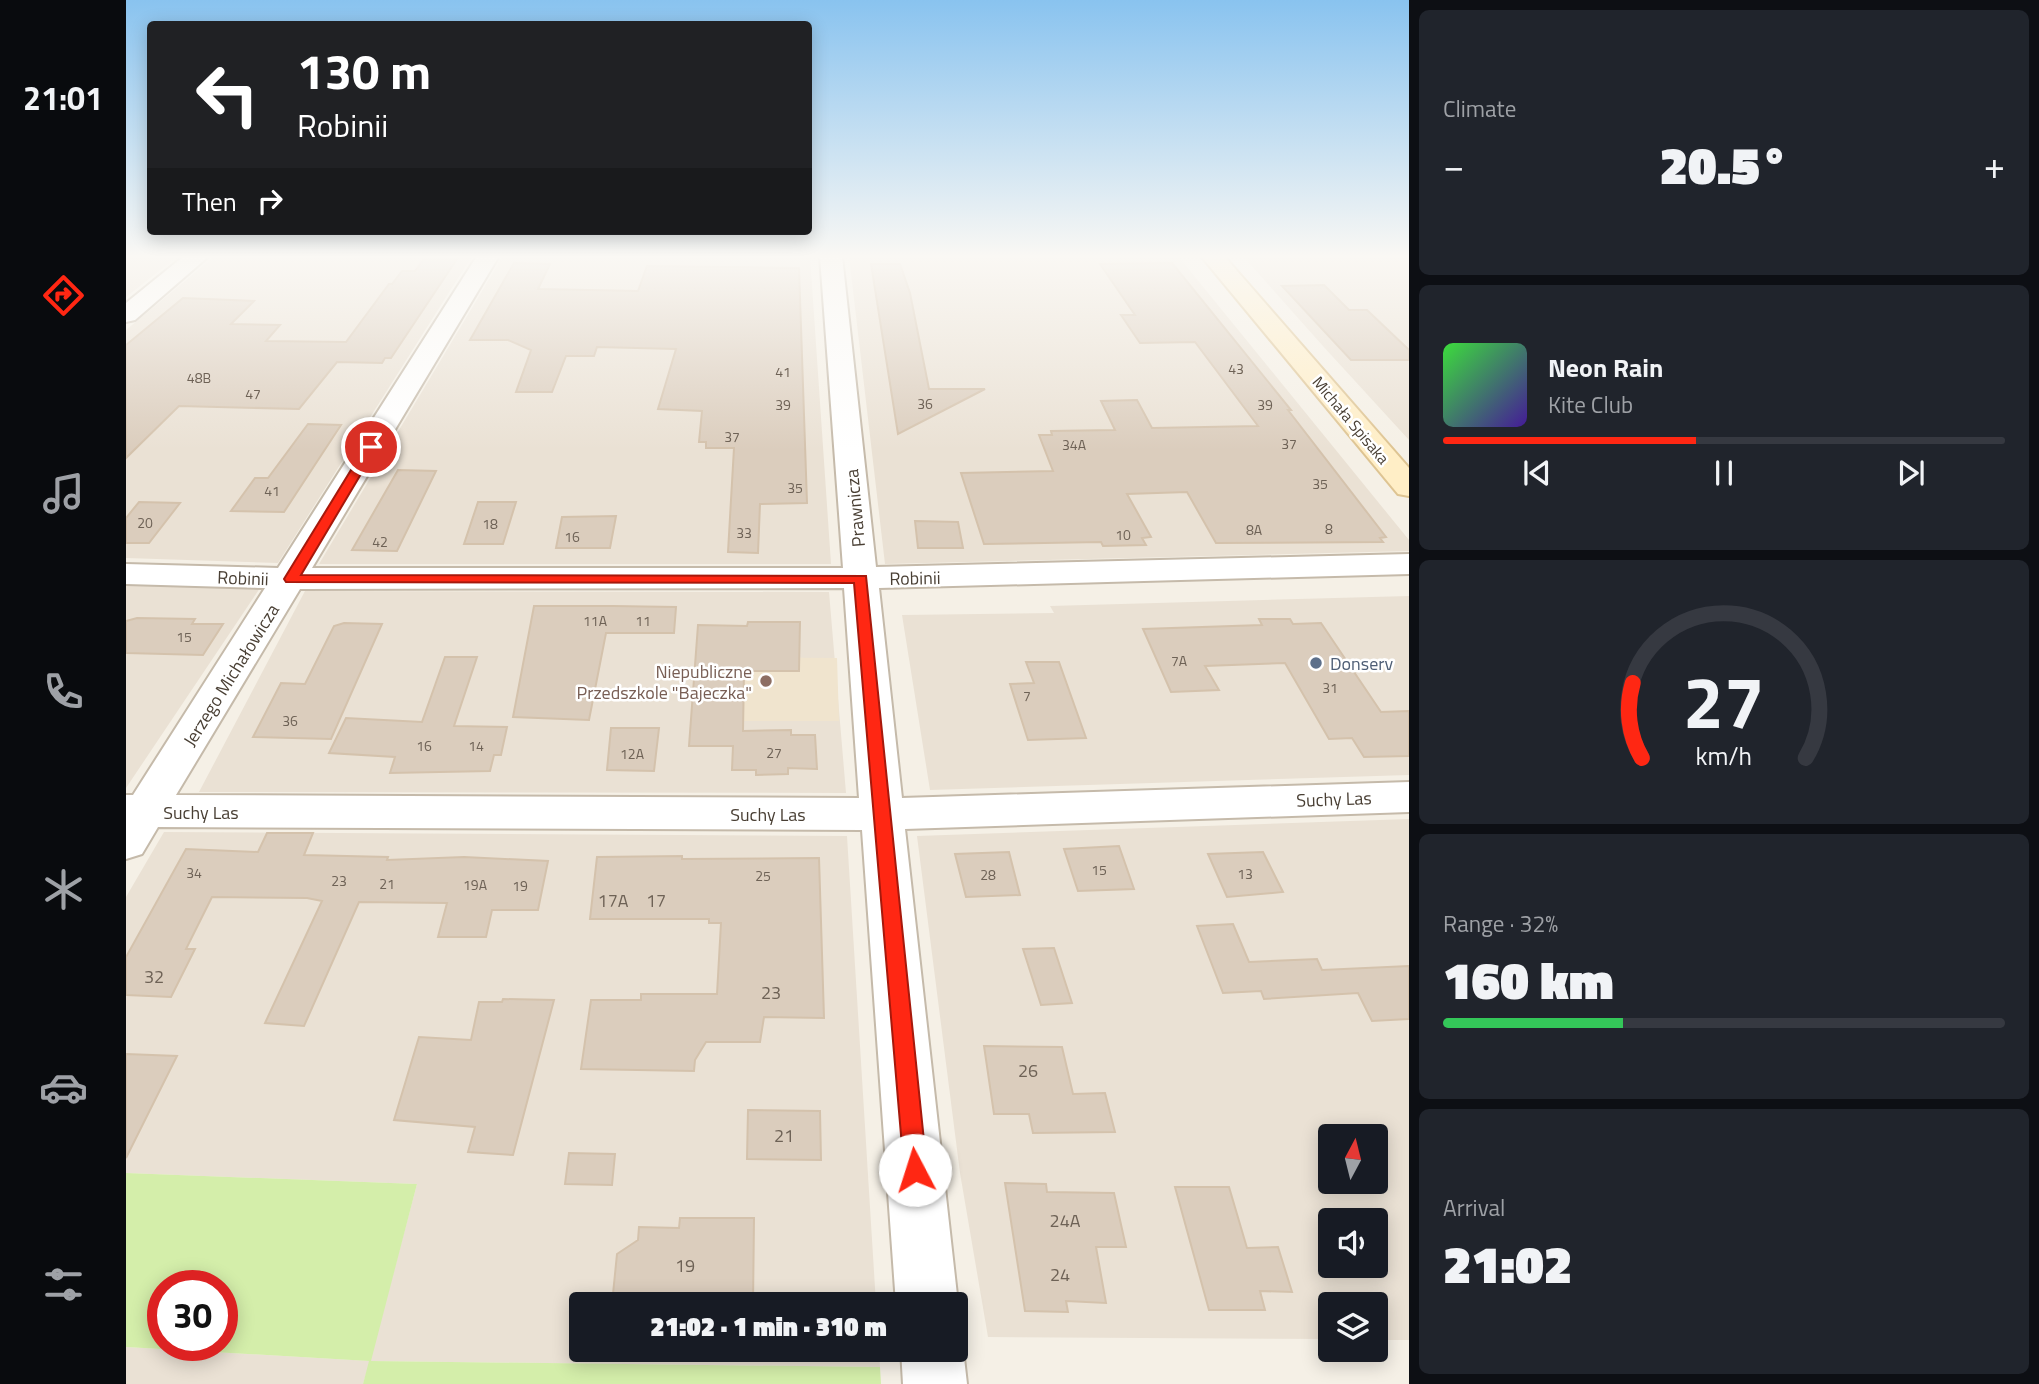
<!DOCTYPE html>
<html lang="en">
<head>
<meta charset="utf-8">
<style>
	body { margin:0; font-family:"Titillium Web",sans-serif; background:#20242c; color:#f1f3f6; height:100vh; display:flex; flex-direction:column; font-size:26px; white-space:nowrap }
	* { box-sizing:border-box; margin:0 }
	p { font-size:23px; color:#9ea1a6 }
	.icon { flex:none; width:38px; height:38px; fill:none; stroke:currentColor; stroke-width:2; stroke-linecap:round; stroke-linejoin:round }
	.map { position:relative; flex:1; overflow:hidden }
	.side { display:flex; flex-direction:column; gap:10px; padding:10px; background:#0d0f14; width:630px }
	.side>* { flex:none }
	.guide { position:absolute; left:21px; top:21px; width:665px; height:214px; border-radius:7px; box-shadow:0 4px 18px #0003; background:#202124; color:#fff; overflow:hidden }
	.needle { width:46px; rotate:7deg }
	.buttons { position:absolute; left:1192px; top:1124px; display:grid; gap:14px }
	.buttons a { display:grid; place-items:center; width:70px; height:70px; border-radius:7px; background:#171b24; box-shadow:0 4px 18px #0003; font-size:35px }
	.speed { position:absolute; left:21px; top:1270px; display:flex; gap:14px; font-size:35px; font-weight:700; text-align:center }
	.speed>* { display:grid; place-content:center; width:91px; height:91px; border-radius:50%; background:#171b24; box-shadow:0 4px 18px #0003; line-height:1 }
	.speed .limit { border:10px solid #d22; background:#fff; color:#111 }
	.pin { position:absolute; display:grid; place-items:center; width:60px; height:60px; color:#fff; margin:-30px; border:4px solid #fff; border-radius:50%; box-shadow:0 2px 7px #0007 }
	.me { position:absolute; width:77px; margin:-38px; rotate:355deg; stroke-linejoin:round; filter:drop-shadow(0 0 5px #0008) }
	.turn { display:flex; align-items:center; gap:24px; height:147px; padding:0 35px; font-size:32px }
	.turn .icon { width:91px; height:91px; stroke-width:2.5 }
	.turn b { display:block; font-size:49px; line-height:60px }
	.then { display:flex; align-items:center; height:66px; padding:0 35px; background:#0003; gap:14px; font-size:26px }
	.big { font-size:52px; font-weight:800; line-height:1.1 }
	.side .card { flex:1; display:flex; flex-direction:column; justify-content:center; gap:10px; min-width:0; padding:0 24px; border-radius:10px; background:#20242c }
	.side .dial { align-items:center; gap:0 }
	.dial svg { height:182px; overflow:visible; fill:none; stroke:#363941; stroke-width:7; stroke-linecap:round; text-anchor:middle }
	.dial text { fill:#f1f3f6; stroke:none }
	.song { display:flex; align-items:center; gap:21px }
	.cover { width:84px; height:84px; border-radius:10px; background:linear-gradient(135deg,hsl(120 70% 55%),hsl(260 70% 35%)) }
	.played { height:7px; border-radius:4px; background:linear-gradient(90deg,#ff2713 45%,#363941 45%) }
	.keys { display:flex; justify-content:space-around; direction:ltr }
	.heat { display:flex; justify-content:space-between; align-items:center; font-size:38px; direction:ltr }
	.charge { height:10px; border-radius:5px; background:linear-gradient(90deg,#34c759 32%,#363941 0) }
	.trip { position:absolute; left:443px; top:1292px; width:399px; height:70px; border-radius:7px; background:#171b24; box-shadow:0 4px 18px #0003; font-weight:800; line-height:70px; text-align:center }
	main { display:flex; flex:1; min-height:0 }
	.tabs { display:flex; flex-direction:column; width:126px; justify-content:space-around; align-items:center; background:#090b0e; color:#9ea1a6 }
	.tabs .icon { width:49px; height:49px }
	.tabs .on { color:#ff2713 }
	.tabs b { font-size:32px; color:#f1f3f6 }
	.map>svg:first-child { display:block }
	.residential { fill:#eae1d4; fill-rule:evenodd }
	.education { fill:#f0e4ce }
	.green { fill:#d4eeaa; fill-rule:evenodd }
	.building { fill:#dbcdbd; stroke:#d4c2ac; stroke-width:2 }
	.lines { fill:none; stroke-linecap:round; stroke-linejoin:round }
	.street-casing { stroke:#c5baaa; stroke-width:4 }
	.secondary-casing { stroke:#dec492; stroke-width:4 }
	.street { fill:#fff; fill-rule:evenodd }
	.secondary { fill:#ffeec6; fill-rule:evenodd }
	.route { fill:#ff2713; stroke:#a6190c; stroke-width:2 }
	.service-dot { fill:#5c6f8a; stroke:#fff; stroke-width:2.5 }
	.education-dot { fill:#8d6e63; stroke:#fff; stroke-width:2.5 }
	.labels { text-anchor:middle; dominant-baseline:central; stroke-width:5; stroke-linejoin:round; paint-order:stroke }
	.number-label { font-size:14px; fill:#6e6256 }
	.far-street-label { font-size:16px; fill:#493f34; stroke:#fff }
	.street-label { font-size:18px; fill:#493f34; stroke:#fff }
	.service-label { font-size:18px; fill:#4e5e75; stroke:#fff; text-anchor:start }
	.education-label { font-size:18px; fill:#785e54; stroke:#fff; text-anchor:end }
	.near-number-label { font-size:18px; fill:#6e6256 }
</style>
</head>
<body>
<main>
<nav class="tabs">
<b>21:01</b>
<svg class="icon on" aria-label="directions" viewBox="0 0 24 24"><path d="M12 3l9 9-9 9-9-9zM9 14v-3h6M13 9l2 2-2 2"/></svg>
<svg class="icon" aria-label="music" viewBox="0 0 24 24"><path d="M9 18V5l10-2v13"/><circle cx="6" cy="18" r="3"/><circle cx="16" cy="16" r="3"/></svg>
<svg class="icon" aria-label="phone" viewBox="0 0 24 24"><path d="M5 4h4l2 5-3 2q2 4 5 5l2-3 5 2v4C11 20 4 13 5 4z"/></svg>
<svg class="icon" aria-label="climate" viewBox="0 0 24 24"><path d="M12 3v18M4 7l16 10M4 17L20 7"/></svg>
<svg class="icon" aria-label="car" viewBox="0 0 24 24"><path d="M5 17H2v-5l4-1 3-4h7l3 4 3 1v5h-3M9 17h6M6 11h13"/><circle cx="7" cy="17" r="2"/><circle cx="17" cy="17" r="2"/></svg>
<svg class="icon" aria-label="filters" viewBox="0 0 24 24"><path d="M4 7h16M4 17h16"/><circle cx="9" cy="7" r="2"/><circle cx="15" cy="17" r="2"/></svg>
</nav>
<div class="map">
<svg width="1283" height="1384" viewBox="0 0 1283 1384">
	<rect width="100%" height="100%" fill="#f5f0e6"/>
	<path class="residential" d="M0 256H52L0 297Z
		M89 256H346L152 563 0 558V330Z
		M377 256H684L705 564H193Z
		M723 256H1052L1283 540V551L759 564Z
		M1117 256H1283V440L1196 345Z
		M0 585 134 588 0 788Z
		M179 591 703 592 720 793 73 792Z
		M1283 596V775L804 790 776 615 928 613 924 606Z
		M1283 819V1340H1250V1304H1204V1339L862 1337 834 1173 791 836ZM1204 1136H1250V1181H1204ZM1204 1220H1250V1265H1204Z
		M38 832 721 836 750 1304H455V1349H753L754 1367 244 1361 237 1384H0V1347L244 1361 291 1184 0 1173V897Z"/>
	<path class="education" d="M570 657 711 658 713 721H565Z"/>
	<path class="green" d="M0 1173 291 1184 245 1361 754 1367 755 1384H237L243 1361 0 1347ZM37 1286H96V1346H37Z"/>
	<path class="building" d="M300 256H333L265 358H259L256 363 211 362 173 409 53 406 0 458V345L57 298 128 301 105 324 154 325 140 341 220 342 263 284H266L276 271H289Z
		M388 263 424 264 412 289 512 291 521 266 673 268 681 503 634 504 632 553 602 552 608 448H580V442H573L576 411 532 409 550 349 471 347 468 356H440L426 392H390L405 350 382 340H344Z
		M1046 263 1165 410H1162L1260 537 1254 538 1257 542 1090 543 1061 492 1001 494 1025 537 1016 538 1020 545 977 546 975 542 858 544 835 473 927 471 913 435H926L925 431 989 430 975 401 1011 400 1026 428 1132 426 1069 342 1014 343 995 315H1009L974 264Z
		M745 264H774L784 293 803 389H859L772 434Z
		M1198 285 1223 310H1241L1283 350V360H1225L1156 286Z
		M182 424 215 425 158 512 105 511 129 478H142Z
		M272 470 310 471 271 551 226 550Z
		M13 502 54 503 23 543H0V518Z
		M352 502H390L377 544H338Z
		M490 516 484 548H430L436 517Z
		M789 521 832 522 837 548H792Z
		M408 606H487L550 607 548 633H480L463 720 387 717Z
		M11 618 69 619 66 624H97L77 655 0 653V621Z
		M1133 619H1164L1167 624 1195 623 1255 712 1283 711V756L1238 757 1226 738 1203 739 1159 663 1079 666 1093 690 1045 692 1017 629 1136 625Z
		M622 622H674L673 671H618L617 731 665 730V735H689L691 769 662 768V774L630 775V770H606L607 746H563L572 625 621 626Z
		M218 623 256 624 205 739 127 737 155 683 179 684 208 626Z
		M319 657H351L328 726 381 727 375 755H368L364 771 264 773 269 757 203 753 220 718 296 722Z
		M900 662H933L960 738 902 740 884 684 908 683Z
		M485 728H533L528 771 481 770Z
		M141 833H187L178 855 262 857 261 860 338 857 422 861 412 910H366L360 937H312L321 903 233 902 178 1026 139 1023 196 901 181 898 86 897 60 949H69L45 997 0 995V957L60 849 132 852Z
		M993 846 1008 889 952 891 938 849Z
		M883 852 894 895 840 897 829 854Z
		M1137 852 1157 892 1101 897 1082 854Z
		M556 856V859L693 858 698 1018 638 1017 634 1042H580L569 1060 568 1071 455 1069 465 1000H515V994H591L595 923H583V919H464L471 857Z
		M1107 924 1123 962 1191 959 1196 970 1283 966V1019L1246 1021 1232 993 1138 999 1135 991 1097 993 1071 926Z
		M928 948 946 1003 915 1005 897 949Z
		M377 999 428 1000 387 1155 342 1152 349 1127 268 1120 293 1037 345 1040 353 1002H376Z
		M858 1046 936 1047 947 1094 979 1093 989 1132 907 1133 903 1114H868Z
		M0 1054 51 1056 0 1158Z
		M622 1110 694 1111 695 1160 621 1159Z
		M443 1153 489 1154 486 1185 439 1184Z
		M879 1183 920 1184 921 1192 988 1193 1000 1247H970L980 1303 940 1301 942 1312 899 1311Z
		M1049 1187H1103L1121 1248 1152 1247 1166 1292 1134 1291 1139 1310H1083Z
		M554 1218H628L627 1304H486L491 1254 512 1240 513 1227 553 1228Z"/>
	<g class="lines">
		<defs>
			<path id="street" d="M58 256H83L9 320 0 322V303Z
				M351 256H373L186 568H717L694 256H716L750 567 1283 554V574L753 588 776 798 1283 782V812L779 829 832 1304 830 1309V1304H770L736 830 32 827 16 854 0 859V795H7L139 588 0 584V564L152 568ZM718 588 733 798 50 795 174 589Z
				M830 1330 837 1349 841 1384H777L775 1349H830Z"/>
			<path id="secondary" d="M1075 256H1098L1283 468V496L1272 494Z"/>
		</defs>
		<use href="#street" class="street-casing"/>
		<use href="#secondary" class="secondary-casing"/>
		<use href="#street" class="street"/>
		<use href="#secondary" class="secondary"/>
	</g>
	<linearGradient id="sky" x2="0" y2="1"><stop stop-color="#89c3ef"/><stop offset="0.57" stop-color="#faf8f4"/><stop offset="1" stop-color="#faf8f4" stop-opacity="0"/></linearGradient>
	<rect width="1283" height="450" fill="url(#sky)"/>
	<path class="route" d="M241 444 251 447 175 575 740 576 801 1170 798 1178 789 1181 781 1178 778 1170 728 583 160 582 158 579Z"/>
	<circle class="service-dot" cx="1190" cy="663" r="7"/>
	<circle class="education-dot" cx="640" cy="681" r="7"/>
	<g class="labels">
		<g class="number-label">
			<text x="1110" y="368">43</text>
			<text x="657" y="371">41</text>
			<text x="73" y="377">48B</text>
			<text x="127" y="393">47</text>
			<text x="799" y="403">36</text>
			<text x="657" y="404">39</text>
			<text x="1139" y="404">39</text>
			<text x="606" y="436">37</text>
			<text x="1163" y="443">37</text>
			<text x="948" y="444">34A</text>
			<text x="1194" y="483">35</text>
			<text x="669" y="487">35</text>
			<text x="146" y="490">41</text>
			<text x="19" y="522">20</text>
			<text x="364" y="523">18</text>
			<text x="1203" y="528">8</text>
			<text x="1128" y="529">8A</text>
			<text x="618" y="532">33</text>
			<text x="997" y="534">10</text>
			<text x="446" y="536">16</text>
			<text x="254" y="541">42</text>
			<text x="469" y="620">11A</text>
			<text x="517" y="620">11</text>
			<text x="58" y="636">15</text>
			<text x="1053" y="660">7A</text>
			<text x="1204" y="687">31</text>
			<text x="901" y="695">7</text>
			<text x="164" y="720">36</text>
			<text x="298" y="745">16</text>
			<text x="350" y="745">14</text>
			<text x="648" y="752">27</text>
			<text x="506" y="753">12A</text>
			<text x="973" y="869">15</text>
			<text x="68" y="872">34</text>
			<text x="1119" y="873">13</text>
			<text x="862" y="874">28</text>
			<text x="637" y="875">25</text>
			<text x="213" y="880">23</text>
			<text x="261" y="883">21</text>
			<text x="349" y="884">19A</text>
			<text x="394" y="885">19</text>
		</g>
		<g class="far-street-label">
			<text transform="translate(1225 420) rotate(50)">Michała Spisaka</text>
		</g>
		<g class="street-label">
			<text transform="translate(729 508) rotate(-95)">Prawnicza</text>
			<text transform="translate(117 578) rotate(2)">Robinii</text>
			<text transform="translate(789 578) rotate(-1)">Robinii</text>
			<text transform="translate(105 675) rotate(-58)">Jerzego Michałowicza</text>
			<text transform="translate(1208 799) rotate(-2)">Suchy Las</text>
			<text x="75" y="812">Suchy Las</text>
			<text x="642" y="814">Suchy Las</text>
		</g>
		<g class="service-label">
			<text x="1204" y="663">Donserv</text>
		</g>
		<g class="education-label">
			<text x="626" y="671">Niepubliczne<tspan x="626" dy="21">Przedszkole "Bajeczka"</tspan></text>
		</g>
		<g class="near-number-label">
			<text x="487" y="900">17A</text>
			<text x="530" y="900">17</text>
			<text x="28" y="976">32</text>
			<text x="645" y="992">23</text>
			<text x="902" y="1070">26</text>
			<text x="658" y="1135">21</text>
			<text x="939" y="1220">24A</text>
			<text x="559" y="1265">19</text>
			<text x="934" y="1274">24</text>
		</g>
	</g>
</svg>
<div class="buttons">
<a><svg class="needle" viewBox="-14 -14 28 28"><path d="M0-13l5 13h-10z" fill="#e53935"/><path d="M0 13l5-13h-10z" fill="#9ea1a6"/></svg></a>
<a><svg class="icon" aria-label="sound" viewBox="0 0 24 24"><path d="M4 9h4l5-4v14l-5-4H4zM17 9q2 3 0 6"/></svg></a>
<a><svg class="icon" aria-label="layers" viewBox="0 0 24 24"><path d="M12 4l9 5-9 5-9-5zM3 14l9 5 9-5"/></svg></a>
</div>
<div class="speed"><div class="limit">30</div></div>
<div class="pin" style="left:245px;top:447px;background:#d93025"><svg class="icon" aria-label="arrive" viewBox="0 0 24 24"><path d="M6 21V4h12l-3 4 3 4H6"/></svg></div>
<svg class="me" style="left:789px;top:1170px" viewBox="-20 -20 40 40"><circle r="19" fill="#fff"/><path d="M0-13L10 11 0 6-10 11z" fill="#ff2713"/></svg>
<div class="trip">21:02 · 1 min · 310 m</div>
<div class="guide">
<div class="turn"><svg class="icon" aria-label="left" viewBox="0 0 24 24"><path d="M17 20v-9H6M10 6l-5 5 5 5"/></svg><div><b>130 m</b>Robinii</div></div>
<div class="then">Then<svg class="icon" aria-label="right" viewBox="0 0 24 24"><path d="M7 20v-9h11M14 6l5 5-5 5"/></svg></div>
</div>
</div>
<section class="side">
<div class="card"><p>Climate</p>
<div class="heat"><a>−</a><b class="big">20.5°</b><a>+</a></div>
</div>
<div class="card">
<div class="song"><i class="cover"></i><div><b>Neon Rain</b><p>Kite Club</p></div></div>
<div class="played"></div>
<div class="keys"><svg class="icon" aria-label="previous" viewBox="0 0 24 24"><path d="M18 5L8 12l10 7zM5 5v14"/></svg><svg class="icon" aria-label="pause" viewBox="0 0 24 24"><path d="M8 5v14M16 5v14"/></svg><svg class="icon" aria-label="next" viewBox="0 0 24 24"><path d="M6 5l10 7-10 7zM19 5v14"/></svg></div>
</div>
<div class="card dial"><svg viewBox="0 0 100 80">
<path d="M14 69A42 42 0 1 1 86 69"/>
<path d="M14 69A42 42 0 0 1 10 36" stroke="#ff2713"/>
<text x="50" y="56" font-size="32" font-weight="700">27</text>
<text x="50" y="72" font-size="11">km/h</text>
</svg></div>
<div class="card"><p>Range · 32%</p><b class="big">160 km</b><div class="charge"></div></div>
<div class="card"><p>Arrival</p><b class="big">21:02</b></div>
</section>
</main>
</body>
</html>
